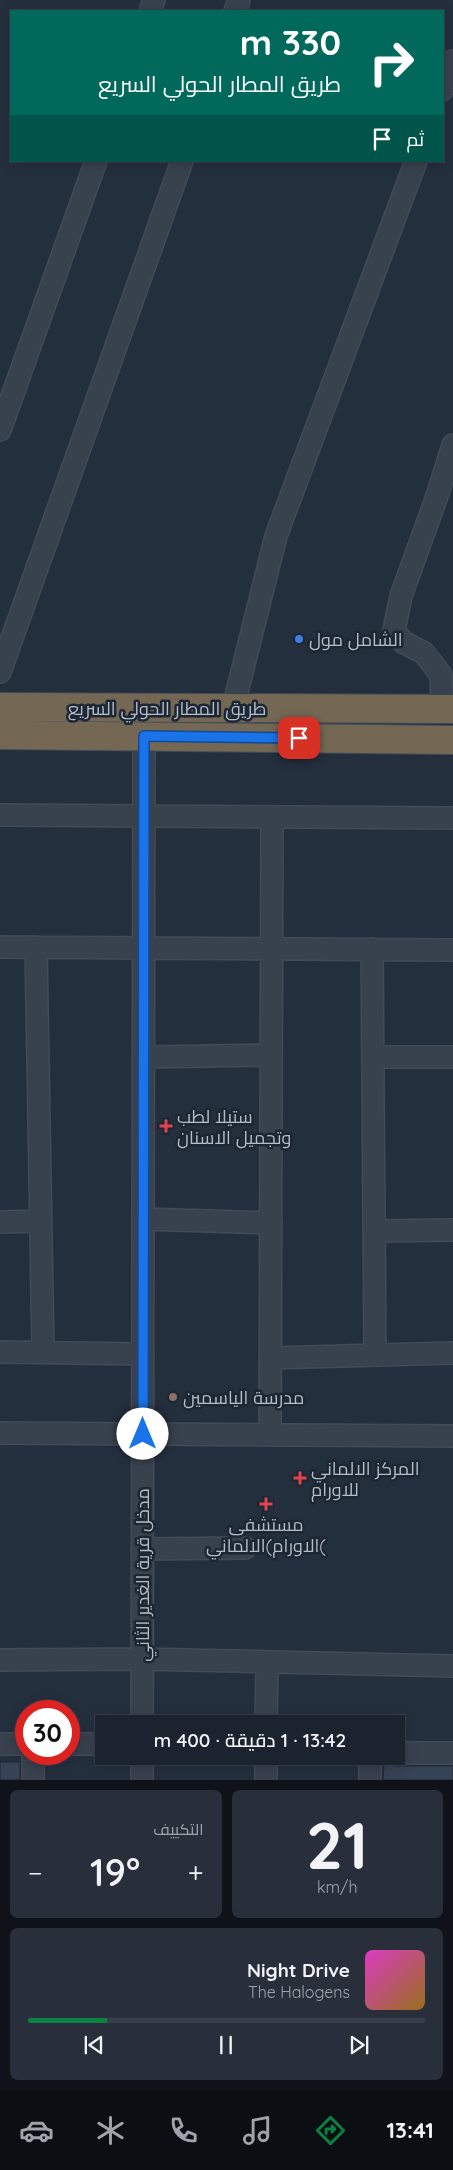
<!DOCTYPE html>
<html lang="ar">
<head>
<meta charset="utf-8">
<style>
	body { margin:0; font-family:Quicksand,Cairo,sans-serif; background:#282f3a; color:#f1f3f6; direction:rtl; height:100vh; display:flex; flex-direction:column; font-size:19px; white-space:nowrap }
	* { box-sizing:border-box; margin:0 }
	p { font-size:16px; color:#a0a4aa }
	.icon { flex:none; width:28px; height:28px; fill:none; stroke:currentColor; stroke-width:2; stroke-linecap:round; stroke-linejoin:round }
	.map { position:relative; height:1780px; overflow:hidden; direction:ltr }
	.side { display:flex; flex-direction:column; gap:10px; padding:10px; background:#0f1319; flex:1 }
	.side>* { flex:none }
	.top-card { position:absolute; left:10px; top:10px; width:434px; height:152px; border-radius:0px; box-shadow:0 2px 12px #0003,0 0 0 1px #39404a; direction:rtl; background:#00695c; color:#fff; overflow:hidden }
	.speed { position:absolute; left:15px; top:1700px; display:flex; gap:10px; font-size:25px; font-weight:700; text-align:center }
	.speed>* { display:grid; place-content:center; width:65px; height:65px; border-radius:50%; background:#1b232e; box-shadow:0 2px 12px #0003,0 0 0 1px #39404a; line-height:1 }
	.speed .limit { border:8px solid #d22; background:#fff; color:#111 }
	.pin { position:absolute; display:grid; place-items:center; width:42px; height:42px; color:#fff; margin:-21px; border-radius:10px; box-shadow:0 2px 8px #0006 }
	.me { position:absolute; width:55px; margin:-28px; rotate:0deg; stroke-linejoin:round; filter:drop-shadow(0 0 4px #0008) }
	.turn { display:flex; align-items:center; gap:18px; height:105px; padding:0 20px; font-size:22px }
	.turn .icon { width:65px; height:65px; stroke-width:2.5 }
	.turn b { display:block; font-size:35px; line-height:42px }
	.then { display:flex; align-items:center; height:48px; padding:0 20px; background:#0003; gap:10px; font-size:19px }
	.big { font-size:38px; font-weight:600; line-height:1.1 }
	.side .widget { flex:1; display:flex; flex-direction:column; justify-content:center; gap:8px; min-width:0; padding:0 18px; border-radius:8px; background:#282f3a }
	.side .dial { align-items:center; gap:0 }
	.dial b { font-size:65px; line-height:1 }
	.song { display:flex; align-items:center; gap:15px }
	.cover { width:60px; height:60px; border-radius:8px; background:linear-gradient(135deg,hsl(310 70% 55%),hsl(40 70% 35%)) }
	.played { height:5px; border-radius:2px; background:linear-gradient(90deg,#0b8043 20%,#39404a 20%) }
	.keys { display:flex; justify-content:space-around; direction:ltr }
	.heat { display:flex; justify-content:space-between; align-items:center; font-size:28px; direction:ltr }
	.side .tiles { flex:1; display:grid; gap:10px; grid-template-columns:1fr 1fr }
	.widget:last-child { grid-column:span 2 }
	.trip { position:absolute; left:95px; top:1715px; width:310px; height:50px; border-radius:0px; background:#1b232e; box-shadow:0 2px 12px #0003,0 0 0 1px #39404a; font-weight:600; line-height:50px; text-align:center; direction:rtl }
	.tab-bar { display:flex; height:80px; justify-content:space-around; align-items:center; background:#0b0e12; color:#a0a4aa }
	.tab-bar .icon { width:35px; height:35px }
	.tab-bar .current { color:#0b8043 }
	.tab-bar b { font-size:22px; color:#f1f3f6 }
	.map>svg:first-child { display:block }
	.building { fill:#364354; stroke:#1f2835 }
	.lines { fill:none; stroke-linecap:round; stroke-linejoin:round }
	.minor-casing { stroke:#414a57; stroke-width:24 }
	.highway-casing { stroke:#434c59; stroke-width:30 }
	.minor { stroke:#38414e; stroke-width:21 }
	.highway { stroke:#746855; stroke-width:28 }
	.route-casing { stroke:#114b97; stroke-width:12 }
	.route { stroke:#1a73e8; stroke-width:9 }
	.shop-dot { fill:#3f7fe0; stroke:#1d2633; stroke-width:2 }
	.health-dot { fill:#e0444e; stroke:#1d2633; stroke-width:2 }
	.education-dot { fill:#8d6e63; stroke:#1d2633; stroke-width:2 }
	.labels { text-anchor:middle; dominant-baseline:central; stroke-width:5; stroke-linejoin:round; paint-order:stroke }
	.poi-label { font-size:18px; fill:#b4bcc9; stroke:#1d2633; text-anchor:start }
	.street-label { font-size:18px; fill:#b4bcc9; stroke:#1d2633 }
</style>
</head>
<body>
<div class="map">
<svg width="453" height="1780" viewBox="0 0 453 1780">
	<rect width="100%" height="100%" fill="#242f3e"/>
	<path class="building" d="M0 1762H20V1780H0Z
		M384 1764 396 1766H453V1780H383Z"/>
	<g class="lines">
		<defs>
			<path id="minor" d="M150 11 154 0
				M235 11 239 0
				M442 90 453 61
				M0 430 96 161
				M0 672 182 161
				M233 708 276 536 416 161
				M442 709 441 675 424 653 403 642 394 630 401 596 436 499 453 445
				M0 815 453 818
				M0 947 453 950
				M36 947 43 1351
				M372 949 375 1355
				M144 1057 271 1055
				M373 1057H453
				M143 1219 271 1223
				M0 1222 40 1221
				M374 1231 453 1230
				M0 1352 143 1354
				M271 1358 453 1353
				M0 1433 453 1436
				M270 1434 272 817
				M142 1549 245 1548
				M0 1660 142 1659 453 1666
				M142 1724 144 736
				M266 1724 267 1663
				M0 1744H26
				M69 1744H104
				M396 1753H453
				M33 1754V1780
				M142 1780V1756
				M266 1780V1756
				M370 1780V1756"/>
			<path id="highway" d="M0 707 453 709
				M0 735 453 740"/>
		</defs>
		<use href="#minor" class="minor-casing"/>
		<use href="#highway" class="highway-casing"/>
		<use href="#minor" class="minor"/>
		<use href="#highway" class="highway"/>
	</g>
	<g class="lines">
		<defs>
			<path id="route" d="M143 1434 144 736 299 738"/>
		</defs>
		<use href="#route" class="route-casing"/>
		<use href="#route" class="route"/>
	</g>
	<circle class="shop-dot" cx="299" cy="639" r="5"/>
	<g class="health-dot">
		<path d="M163.5 1118.5h5v5h5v5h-5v5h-5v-5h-5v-5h5z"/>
		<path d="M297.5 1470.5h5v5h5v5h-5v5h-5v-5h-5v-5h5z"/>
		<path d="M263.5 1496.5h5v5h5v5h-5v5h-5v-5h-5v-5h5z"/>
	</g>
	<circle class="education-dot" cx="173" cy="1397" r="5"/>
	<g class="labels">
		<g class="poi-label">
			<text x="309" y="639">الشامل مول</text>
			<text x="177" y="1116">ستيلا لطب<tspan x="177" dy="21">وتجميل الاسنان</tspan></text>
			<text x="183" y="1397">مدرسة الياسمين</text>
			<text x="311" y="1468">المركز الالماني<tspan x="311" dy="21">للاورام</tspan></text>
			<text x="266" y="1524" text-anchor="middle">مستشفى<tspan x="266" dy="21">الاورام)الالماني(</tspan></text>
		</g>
		<g class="street-label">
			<text x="167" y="708">طريق المطار الحولي السريع</text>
			<text transform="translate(142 1575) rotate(-90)">مدخل قرية الغدير الثاني</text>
		</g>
	</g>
</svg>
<div class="speed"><div class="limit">30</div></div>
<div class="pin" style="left:299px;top:738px;background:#d93025"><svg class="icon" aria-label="arrive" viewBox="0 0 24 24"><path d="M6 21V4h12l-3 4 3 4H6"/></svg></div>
<svg class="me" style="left:143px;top:1434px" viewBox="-20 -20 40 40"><circle r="19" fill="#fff"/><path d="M0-13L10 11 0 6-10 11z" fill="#1a73e8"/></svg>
<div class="trip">13:42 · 1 دقيقة · 400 m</div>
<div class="top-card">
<div class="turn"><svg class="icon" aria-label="right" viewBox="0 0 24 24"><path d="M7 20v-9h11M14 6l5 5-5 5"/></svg><div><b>330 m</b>طريق المطار الحولي السريع</div></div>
<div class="then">ثم<svg class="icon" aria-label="arrive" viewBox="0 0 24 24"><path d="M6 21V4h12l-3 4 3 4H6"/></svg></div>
</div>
</div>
<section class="side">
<div class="tiles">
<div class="widget dial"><b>21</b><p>km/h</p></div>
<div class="widget"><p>التكييف</p>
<div class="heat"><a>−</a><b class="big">19°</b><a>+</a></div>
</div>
<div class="widget">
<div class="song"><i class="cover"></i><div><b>Night Drive</b><p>The Halogens</p></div></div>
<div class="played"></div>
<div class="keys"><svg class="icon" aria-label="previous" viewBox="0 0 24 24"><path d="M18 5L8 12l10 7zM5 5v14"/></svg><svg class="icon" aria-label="pause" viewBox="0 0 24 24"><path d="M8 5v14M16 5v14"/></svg><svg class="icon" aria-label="next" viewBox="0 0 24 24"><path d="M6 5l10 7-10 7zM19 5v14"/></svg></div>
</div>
</div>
</section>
<nav class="tab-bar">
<b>13:41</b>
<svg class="icon current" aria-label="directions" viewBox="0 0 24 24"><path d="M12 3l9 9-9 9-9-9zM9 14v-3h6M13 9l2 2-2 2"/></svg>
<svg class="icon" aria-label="music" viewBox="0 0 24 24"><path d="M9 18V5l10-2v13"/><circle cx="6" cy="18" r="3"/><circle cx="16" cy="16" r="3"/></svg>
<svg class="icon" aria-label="phone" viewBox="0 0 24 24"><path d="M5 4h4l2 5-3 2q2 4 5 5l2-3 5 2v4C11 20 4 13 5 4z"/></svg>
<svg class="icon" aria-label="climate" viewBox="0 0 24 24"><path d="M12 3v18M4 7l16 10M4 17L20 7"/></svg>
<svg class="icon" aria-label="car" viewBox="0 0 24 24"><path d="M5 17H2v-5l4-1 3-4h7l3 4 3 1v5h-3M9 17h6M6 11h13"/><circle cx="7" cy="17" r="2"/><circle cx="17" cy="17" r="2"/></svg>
</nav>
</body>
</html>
